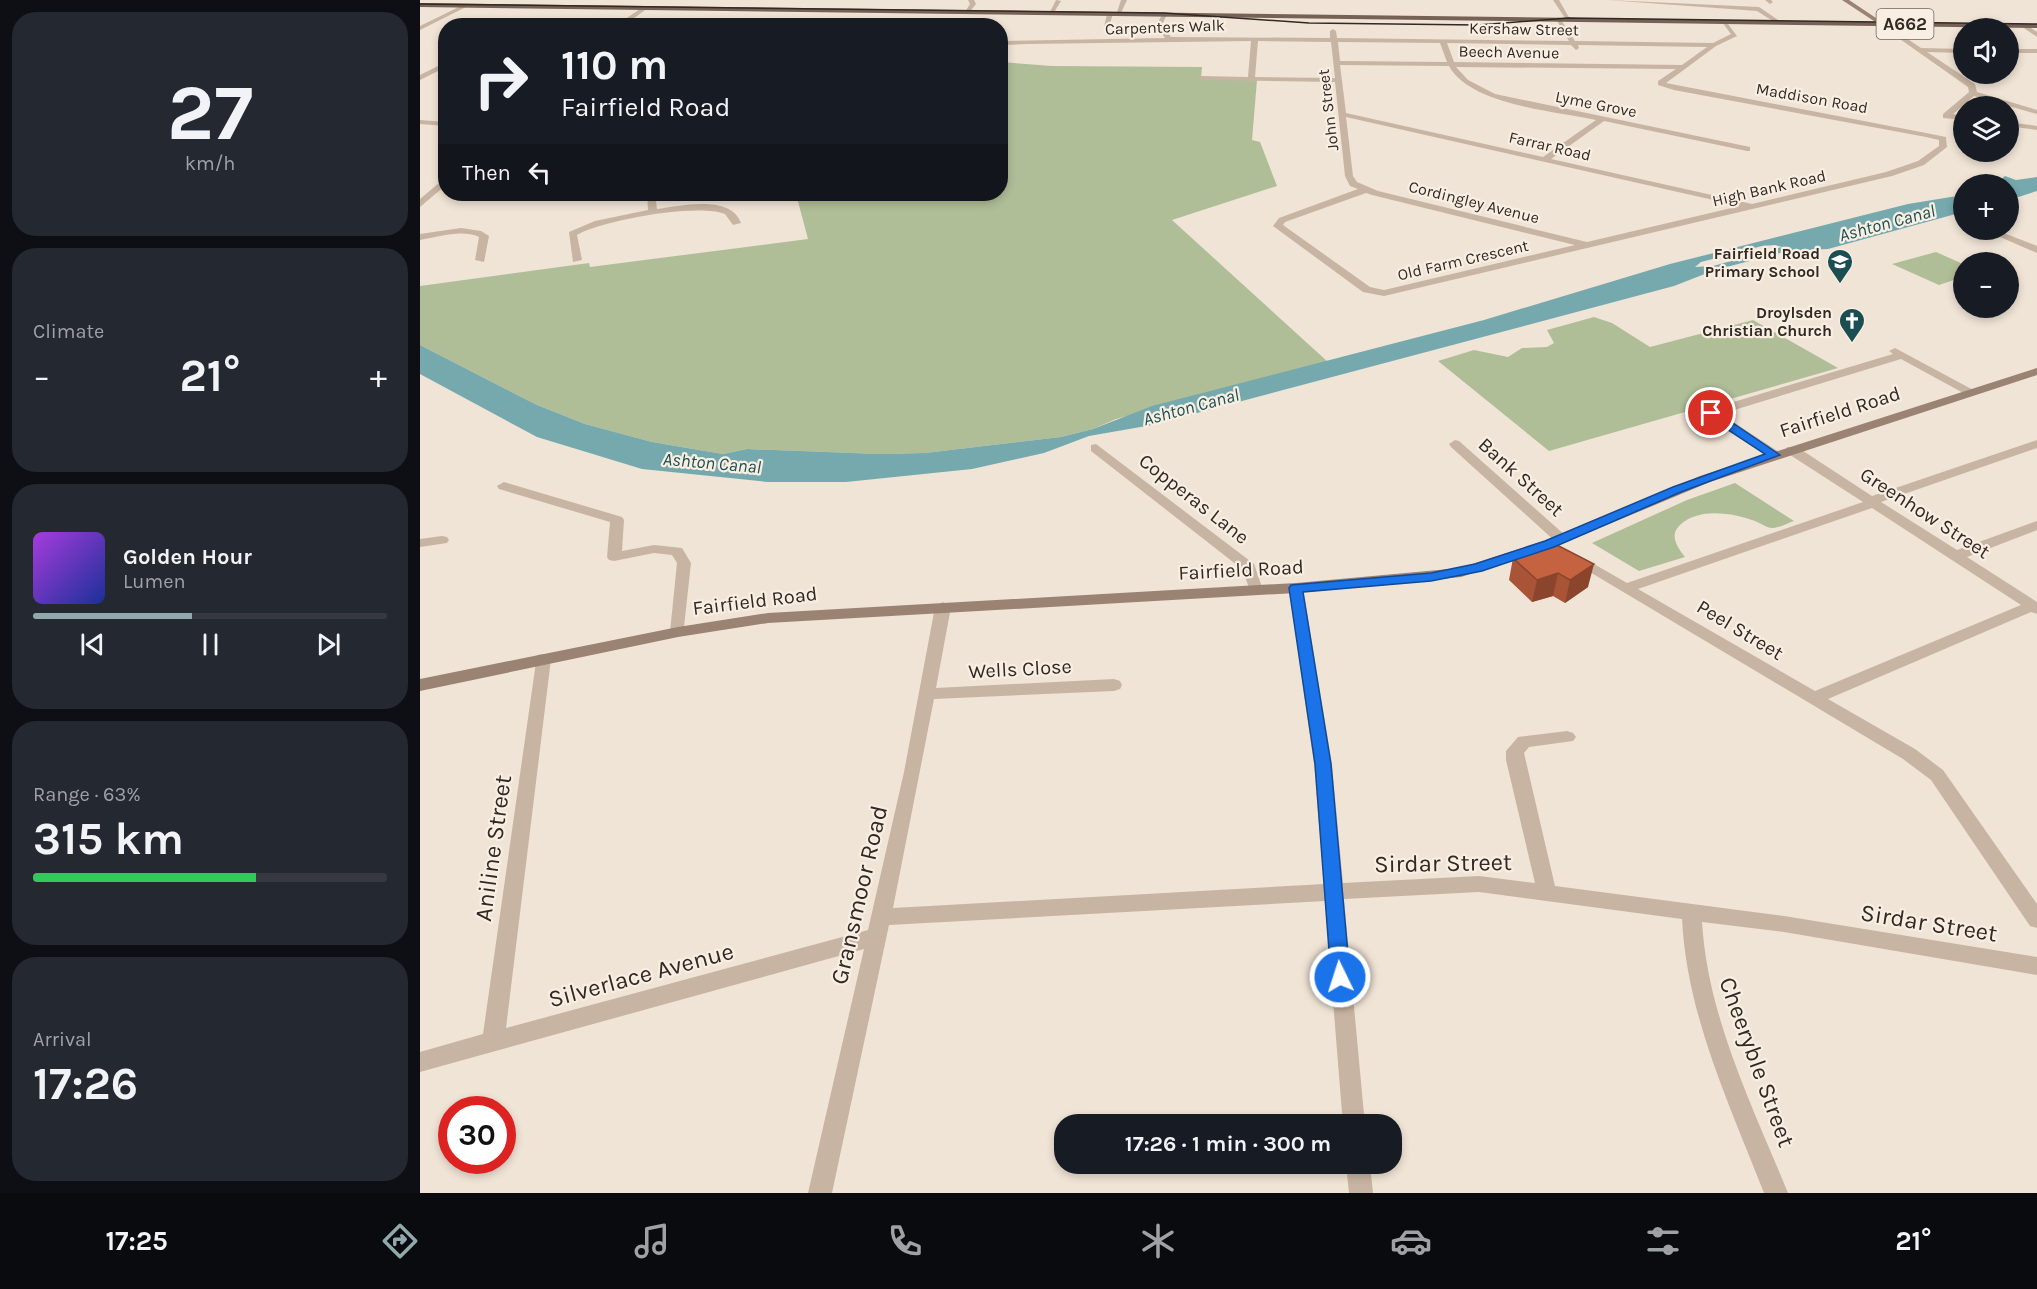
<!DOCTYPE html>
<html lang="en">
<head>
<meta charset="utf-8">
<style>
	body { margin:0; font-family:Karla,sans-serif; background:#242831; color:#f1f3f6; height:100vh; display:flex; flex-direction:column; font-size:22px; white-space:nowrap }
	* { box-sizing:border-box; margin:0 }
	p { font-size:20px; color:#9ea1a6 }
	.icon { flex:none; width:33px; height:33px; fill:none; stroke:currentColor; stroke-width:2; stroke-linecap:round; stroke-linejoin:round }
	.map { position:relative; flex:1; overflow:hidden }
	.details { display:flex; flex-direction:column; gap:12px; padding:12px; background:#0d0f14; width:420px }
	.details>* { flex:none }
	.top-card { position:absolute; left:18px; top:18px; width:570px; height:183px; border-radius:24px; box-shadow:0 3px 9px #0003; background:#171b24; color:#f1f3f6; overflow:hidden }
	.tools { position:absolute; left:1533px; top:18px; display:grid; gap:12px }
	.tools a { display:grid; place-items:center; width:66px; height:66px; border-radius:50%; background:#171b24; box-shadow:0 3px 9px #0003; font-size:30px }
	.speed { position:absolute; left:18px; top:1096px; display:flex; gap:12px; font-size:30px; font-weight:700; text-align:center }
	.speed>* { display:grid; place-content:center; width:78px; height:78px; border-radius:50%; background:#171b24; box-shadow:0 3px 9px #0003; line-height:1 }
	.speed .limit { border:9px solid #d22; background:#fff; color:#111 }
	.pin { position:absolute; display:grid; place-items:center; width:51px; height:51px; color:#fff; margin:-26px; border:3px solid #fff; border-radius:50%; box-shadow:0 2px 6px #0007 }
	.me { position:absolute; width:66px; margin:-33px; rotate:356deg; stroke-linejoin:round; filter:drop-shadow(0 0 4px #0008) }
	.turn { display:flex; align-items:center; gap:21px; height:126px; padding:0 24px; font-size:27px }
	.turn .icon { width:78px; height:78px; stroke-width:2.5 }
	.turn b { display:block; font-size:42px; line-height:51px }
	.then { display:flex; align-items:center; height:57px; padding:0 24px; background:#0003; gap:12px; font-size:22px }
	.big { font-size:45px; font-weight:700; line-height:1.1 }
	.details .card { flex:1; display:flex; flex-direction:column; justify-content:center; gap:9px; min-width:0; padding:0 21px; border-radius:24px; background:#242831 }
	.details .dial { align-items:center; gap:0 }
	.dial b { font-size:78px; line-height:1 }
	.song { display:flex; align-items:center; gap:18px }
	.cover { width:72px; height:72px; border-radius:9px; background:linear-gradient(135deg,hsl(280 70% 55%),hsl(230 70% 35%)) }
	.played { height:6px; border-radius:3px; background:linear-gradient(90deg,#91a9ad 45%,#363941 45%) }
	.keys { display:flex; justify-content:space-around; direction:ltr }
	.heat { display:flex; justify-content:space-between; align-items:center; font-size:33px; direction:ltr }
	.charge { height:9px; border-radius:4px; background:linear-gradient(90deg,#34c759 63%,#363941 0) }
	.trip { position:absolute; left:634px; top:1114px; width:348px; height:60px; border-radius:24px; background:#171b24; box-shadow:0 3px 9px #0003; font-weight:700; line-height:60px; text-align:center }
	.menu { display:flex; height:96px; justify-content:space-around; align-items:center; background:#090b0e; color:#9ea1a6 }
	.menu .icon { width:42px; height:42px }
	.menu .current { color:#91a9ad }
	.menu b { font-size:27px; color:#f1f3f6 }
	main { display:flex; flex:1; min-height:0 }
	.map>svg:first-child { display:block }
	.green { fill:#b0be97 }
	.water { fill:#75a9ad; fill-rule:evenodd }
	.lines { fill:none; stroke-linecap:round; stroke-linejoin:round }
	.street { fill:#c8b4a2; fill-rule:evenodd }
	.secondary { fill:#9b8374; fill-rule:evenodd }
	.primary { fill:#756155; fill-rule:evenodd }
	.tram { stroke:#322925; stroke-width:1.5 }
	.wall { fill:#a95436 }
	.shaded-wall { fill:#8a452c }
	.building { fill:#c5623f; stroke:#8a452c; stroke-width:1.5 }
	.route { fill:#1a73e8; stroke:#114b97; stroke-width:1.5 }
	.labels { text-anchor:middle; dominant-baseline:central; stroke-width:4.5; stroke-linejoin:round; paint-order:stroke }
	.far-street-label { font-size:16px; fill:#322925; stroke:#f8eee2 }
	.far-poi-label { font-size:16px; font-weight:bold; fill:#322925; stroke:#f8eee2; text-anchor:end }
	.shield { fill:#f8eee2; stroke:#6d645e; stroke-width:1.5 }
	.shield-label { font-size:18px; font-weight:bold; fill:#322925 }
	.far-water-label { font-size:18px; font-style:italic; fill:#1b4e53; stroke:#f8eee2 }
	.street-label { font-size:20px; fill:#322925; stroke:#f8eee2 }
	.near-street-label { font-size:24px; fill:#322925; stroke:#f8eee2 }
</style>
</head>
<body>
<main>
<section class="details">
<div class="card dial"><b>27</b><p>km/h</p></div>
<div class="card"><p>Climate</p>
<div class="heat"><a>−</a><b class="big">21°</b><a>+</a></div>
</div>
<div class="card">
<div class="song"><i class="cover"></i><div><b>Golden Hour</b><p>Lumen</p></div></div>
<div class="played"></div>
<div class="keys"><svg class="icon" aria-label="previous" viewBox="0 0 24 24"><path d="M18 5L8 12l10 7zM5 5v14"/></svg><svg class="icon" aria-label="pause" viewBox="0 0 24 24"><path d="M8 5v14M16 5v14"/></svg><svg class="icon" aria-label="next" viewBox="0 0 24 24"><path d="M6 5l10 7-10 7zM19 5v14"/></svg></div>
</div>
<div class="card"><p>Range · 63%</p><b class="big">315 km</b><div class="charge"></div></div>
<div class="card"><p>Arrival</p><b class="big">17:26</b></div>
</section>
<div class="map">
<svg width="1617" height="1193" viewBox="0 0 1617 1193">
	<rect width="100%" height="100%" fill="#f0e4d6"/>
	<path class="green" d="M581 62 632 66 782 67 781 78 837 80 832 140 840 142 857 186 752 220 908 362 696 419 673 429 641 437 505 453 458 454 327 449 303 454 232 442 165 424 117 405 0 345V286L169 263 170 267 388 239 376 194H580Z
		M1516 252 1543 264V277L1519 285 1472 264Z
		M1174 317 1192 323 1230 347 1333 320 1418 368 1129 451 1018 361 1054 350 1088 357 1102 348 1127 347 1134 343 1127 330Z
		M1315 483 1374 521C1368 523 1359 528 1352 528 1347 528 1340 523 1335 521 1313 513 1279 507 1260 525 1249 535 1257 547 1265 557L1219 571 1172 543 1267 500Z"/>
	<path class="water" d="M1585 176 1596 180 1617 177V191L1589 200 1588 184H1575Z
		M1543 195V212L1408 249 1368 251 1295 270 1254 286 732 425 669 436 624 453 552 469 426 482H348L222 469 117 437 0 374V345L117 405 165 424 232 442 303 454 327 449 458 454 505 453 641 437 673 429 732 406 1064 320 1250 264 1488 204ZM1355 245 1362 247 1293 266 1275 267 1281 262 1342 246Z"/>
	<g class="lines">
		<path class="street" d="M548 0H554L556 4 548 14 545 12 550 4Z
			M636 0 641 1 633 14H629Z
			M701 0H707L700 15H696Z
			M1133 0H1139L1151 21H1147Z
			M1187 0 1339 7 1361 22 1356 23 1337 11Z
			M1345 0H1351L1353 2 1350 4Z
			M43 5 48 6 0 30V26Z
			M223 7 228 8 203 26H195Z
			M690 12 693 14 689 26 684 27 687 14Z
			M744 12 747 14 742 25 751 37 910 38V31L913 29 916 31 917 38 1149 41 1136 19 1139 17 1155 41 1293 43 1311 34 1302 22 1305 20 1317 36 1296 46 1246 83 1506 133 1526 137 1527 147 1504 165 1472 176 964 296 943 292 853 226 859 218 938 189 930 186 925 176 915 82 778 80 781 76 828 77 831 41 606 44 585 45 580 50V42L583 41 745 38 736 25ZM838 41 911 42 915 78 835 77ZM918 42 1020 43 1027 62 920 61ZM1027 43 1151 45 1156 50 1159 48 1158 45 1287 47 1262 65 1034 62ZM920 65 1029 66C1050 105 1135 111 1176 120L1123 157 926 113ZM1036 67 1256 69 1238 81V85L1254 90 1506 137 1519 140V146L1498 161 1466 172 1332 204 1131 159 1184 121 1327 151H1330V147L1075 94 1048 80ZM926 117 1320 206 1167 242 958 191 937 182 933 176ZM946 193 952 195 1155 245 964 290 950 287 863 225 865 222Z
			M1460 23H1464L1501 48 1544 49V53L1507 52 1555 84 1557 92 1617 110V114L1554 96 1533 114 1544 116V120L1523 118V114L1549 92 1548 87 1460 25Z
			M1603 23 1617 32V37L1601 26Z
			M1588 49H1617V53H1588Z
			M26 62V67L0 80V75Z
			M1588 66H1592V70H1588Z
			M0 120 26 122V126L0 124Z
			M1588 122 1617 126V130L1588 126Z
			M26 177V185L0 207V199Z
			M227 194H235L237 209C260 206 311 194 321 223L313 225 305 214C278 203 182 220 157 235L162 260 153 262 149 232 175 221 228 210Z
			M41 228 61 231 69 236 64 262 55 260 59 237C41 229 19 237 0 240V234Z
			M1564 230H1576L1617 246V253Z
			M1475 348 1557 392 1555 395H1547L1481 359 1301 414 1359 452 1360 455 1359 458 1354 459 1285 413 1287 410 1473 354 1469 351Z
			M1035 440 1039 441 1146 536 1148 539 1146 542H1136L1031 447 1029 444Z
			M1617 440V448L1461 502 1537 550 1617 521V530L1547 557 1617 602V614L1611 612 1408 699 1495 749 1523 770 1617 904V928L1610 926 1511 780 1483 759 1148 559 1150 556H1160L1207 583 1443 502 1367 453 1366 450 1367 447H1377L1452 496ZM1452 508 1601 605 1395 691 1218 589Z
			M676 444 834 564 843 590 841 593H831L822 569 671 451V445Z
			M84 482 202 517 204 520 202 551 234 545 262 548 271 563 263 636H253L250 632 257 563 252 555 234 553 194 561 189 560 187 557 190 522 79 489 77 486Z
			M22 536 27 537 29 540 27 543 0 547V539Z
			M876 583 883 588 912 764 923 883 1059 876 1115 883 1086 760V751L1098 737 1147 731 1153 733 1156 737 1153 741 1109 747 1104 753 1135 886 1364 916 1617 957V975L1364 932 1282 922C1288 1018 1332 1105 1368 1193H1344C1309 1103 1267 1016 1262 919L1059 892 924 899 945 1125H923L905 901 469 925 412 1193H388L444 949 0 1072V1052L63 1034 117 655 123 654 131 659 86 1028 448 930 484 772 515 607 523 602 531 607 516 688 694 679 700 681 702 685 700 689 694 691 514 699 473 908 904 884 894 764 869 588Z
			M926 1164H950L953 1193H929Z"/>
		<path class="secondary" d="M1422 0H1429L1465 24 1460 25Z
			M1617 368V375L1290 482 1134 547 1041 577 876 593 348 623 258 637 0 691V679L258 627 348 613 876 583 1040 568 1124 541 1280 476Z"/>
		<path class="primary" d="M0 3 1617 24V28L0 7Z"/>
		<path class="tram" d="M0 4 744 13 889 23 1058 25 1148 18 1617 24"/>
	</g>
	<path class="wall" d="M1133 543 1168 587 1145 603 1133 596 1112 602 1089 580 1093 558Z"/>
	<path class="shaded-wall" d="M1174 564 1168 587 1145 603 1150 580Z
		M1138 573 1133 596 1112 602 1117 580Z"/>
	<path class="building" d="M1133 543 1174 564 1150 580 1138 573 1117 580 1093 558Z"/>
	<path class="route" d="M1287 411H1295L1360 455 1261 492 1134 547 1062 571 1011 581 883 592 911 764 930 977 927 983 920 985 914 983 911 977 895 764 869 588 871 585 1011 573 1055 564 1125 541 1253 487 1345 454 1287 416Z"/>
	<defs>
		<symbol id="school-pin" viewBox="-11 -11 22 30"><path d="M0 17L-7.5 6A9.5 9.5 0 1 1 7.5 6Z" fill="#1b4e53" stroke="#f8eee2"/><path d="M0-5L7-2L0 1L-7-2ZM-4 1L0 2.5L4 1V4Q0 6-4 4Z" fill="#fff"/></symbol>
		<symbol id="church-pin" viewBox="-11 -11 22 30"><path d="M0 17L-7.5 6A9.5 9.5 0 1 1 7.5 6Z" fill="#1b4e53" stroke="#f8eee2"/><path d="M-1.2-6h2.4v3.5h3.3v2.4h-3.3V6h-2.4V-.1h-3.3v-2.4h3.3Z" fill="#fff"/></symbol>
	</defs>
	<g fill-rule="evenodd">
		<use href="#school-pin" x="1405" y="247" width="30" height="40"/>
		<use href="#church-pin" x="1417" y="306" width="30" height="40"/>
	</g>
	<g class="labels">
		<g class="far-street-label">
			<text transform="translate(745 27) rotate(-2)">Carpenters Walk</text>
			<text transform="translate(1104 29) rotate(1)">Kershaw Street</text>
			<text transform="translate(1089 52) rotate(1)">Beech Avenue</text>
			<text transform="translate(1392 98) rotate(10)">Maddison Road</text>
			<text transform="translate(1176 104) rotate(11)">Lyme Grove</text>
			<text transform="translate(908 110) rotate(-97)">John Street</text>
			<text transform="translate(1130 146) rotate(13)">Farrar Road</text>
			<text transform="translate(1349 188) rotate(-13)">High Bank Road</text>
			<text transform="translate(1054 202) rotate(14)">Cordingley Avenue</text>
			<text transform="translate(1043 260) rotate(-13)">Old Farm Crescent</text>
		</g>
		<g class="far-poi-label">
			<text x="1400" y="253">Fairfield Road<tspan x="1400" dy="18">Primary School</tspan></text>
			<text x="1412" y="312">Droylsden<tspan x="1412" dy="18">Christian Church</tspan></text>
		</g>
		<rect class="shield" x="1456.5" y="9" width="57" height="30" rx="4.5"/>
		<g class="shield-label">
			<text x="1485" y="24">A662</text>
		</g>
		<g class="far-water-label">
			<text transform="translate(1467 223) rotate(-15)">Ashton Canal</text>
			<text transform="translate(771 407) rotate(-15)">Ashton Canal</text>
			<text transform="translate(292 463) rotate(5)">Ashton Canal</text>
		</g>
		<g class="street-label">
			<text transform="translate(1420 412) rotate(-18)">Fairfield Road</text>
			<text transform="translate(1101 477) rotate(42)">Bank Street</text>
			<text transform="translate(774 499) rotate(38)">Copperas Lane</text>
			<text transform="translate(1505 513) rotate(33)">Greenhow Street</text>
			<text transform="translate(821 570) rotate(-3)">Fairfield Road</text>
			<text transform="translate(335 601) rotate(-7)">Fairfield Road</text>
			<text transform="translate(1320 630) rotate(31)">Peel Street</text>
			<text transform="translate(600 669) rotate(-3)">Wells Close</text>
		</g>
		<g class="near-street-label">
			<text transform="translate(73 848) rotate(-82)">Aniline Street</text>
			<text transform="translate(1023 863) rotate(-1)">Sirdar Street</text>
			<text transform="translate(439 895) rotate(-77)">Gransmoor Road</text>
			<text transform="translate(1509 923) rotate(9)">Sirdar Street</text>
			<text transform="translate(221 975) rotate(-15)">Silverlace Avenue</text>
			<text transform="translate(1337 1062) rotate(70)">Cheeryble Street</text>
		</g>
	</g>
</svg>
<div class="tools">
<a><svg class="icon" aria-label="sound" viewBox="0 0 24 24"><path d="M4 9h4l5-4v14l-5-4H4zM17 9q2 3 0 6"/></svg></a>
<a><svg class="icon" aria-label="layers" viewBox="0 0 24 24"><path d="M12 4l9 5-9 5-9-5zM3 14l9 5 9-5"/></svg></a>
<a>+</a>
<a>−</a>
</div>
<div class="speed"><div class="limit">30</div></div>
<div class="pin" style="left:1291px;top:413px;background:#d93025"><svg class="icon" aria-label="arrive" viewBox="0 0 24 24"><path d="M6 21V4h12l-3 4 3 4H6"/></svg></div>
<svg class="me" style="left:920px;top:977px" viewBox="-20 -20 40 40"><circle r="17" fill="#1a73e8" stroke="#fff" stroke-width="3"/><path d="M0-11L8 9 0 5-8 9z" fill="#fff"/></svg>
<div class="trip">17:26 · 1 min · 300 m</div>
<div class="top-card">
<div class="turn"><svg class="icon" aria-label="right" viewBox="0 0 24 24"><path d="M7 20v-9h11M14 6l5 5-5 5"/></svg><div><b>110 m</b>Fairfield Road</div></div>
<div class="then">Then<svg class="icon" aria-label="left" viewBox="0 0 24 24"><path d="M17 20v-9H6M10 6l-5 5 5 5"/></svg></div>
</div>
</div>
</main>
<nav class="menu">
<b>17:25</b>
<svg class="icon current" aria-label="directions" viewBox="0 0 24 24"><path d="M12 3l9 9-9 9-9-9zM9 14v-3h6M13 9l2 2-2 2"/></svg>
<svg class="icon" aria-label="music" viewBox="0 0 24 24"><path d="M9 18V5l10-2v13"/><circle cx="6" cy="18" r="3"/><circle cx="16" cy="16" r="3"/></svg>
<svg class="icon" aria-label="phone" viewBox="0 0 24 24"><path d="M5 4h4l2 5-3 2q2 4 5 5l2-3 5 2v4C11 20 4 13 5 4z"/></svg>
<svg class="icon" aria-label="climate" viewBox="0 0 24 24"><path d="M12 3v18M4 7l16 10M4 17L20 7"/></svg>
<svg class="icon" aria-label="car" viewBox="0 0 24 24"><path d="M5 17H2v-5l4-1 3-4h7l3 4 3 1v5h-3M9 17h6M6 11h13"/><circle cx="7" cy="17" r="2"/><circle cx="17" cy="17" r="2"/></svg>
<svg class="icon" aria-label="filters" viewBox="0 0 24 24"><path d="M4 7h16M4 17h16"/><circle cx="9" cy="7" r="2"/><circle cx="15" cy="17" r="2"/></svg>
<b>21°</b>
</nav>
</body>
</html>
